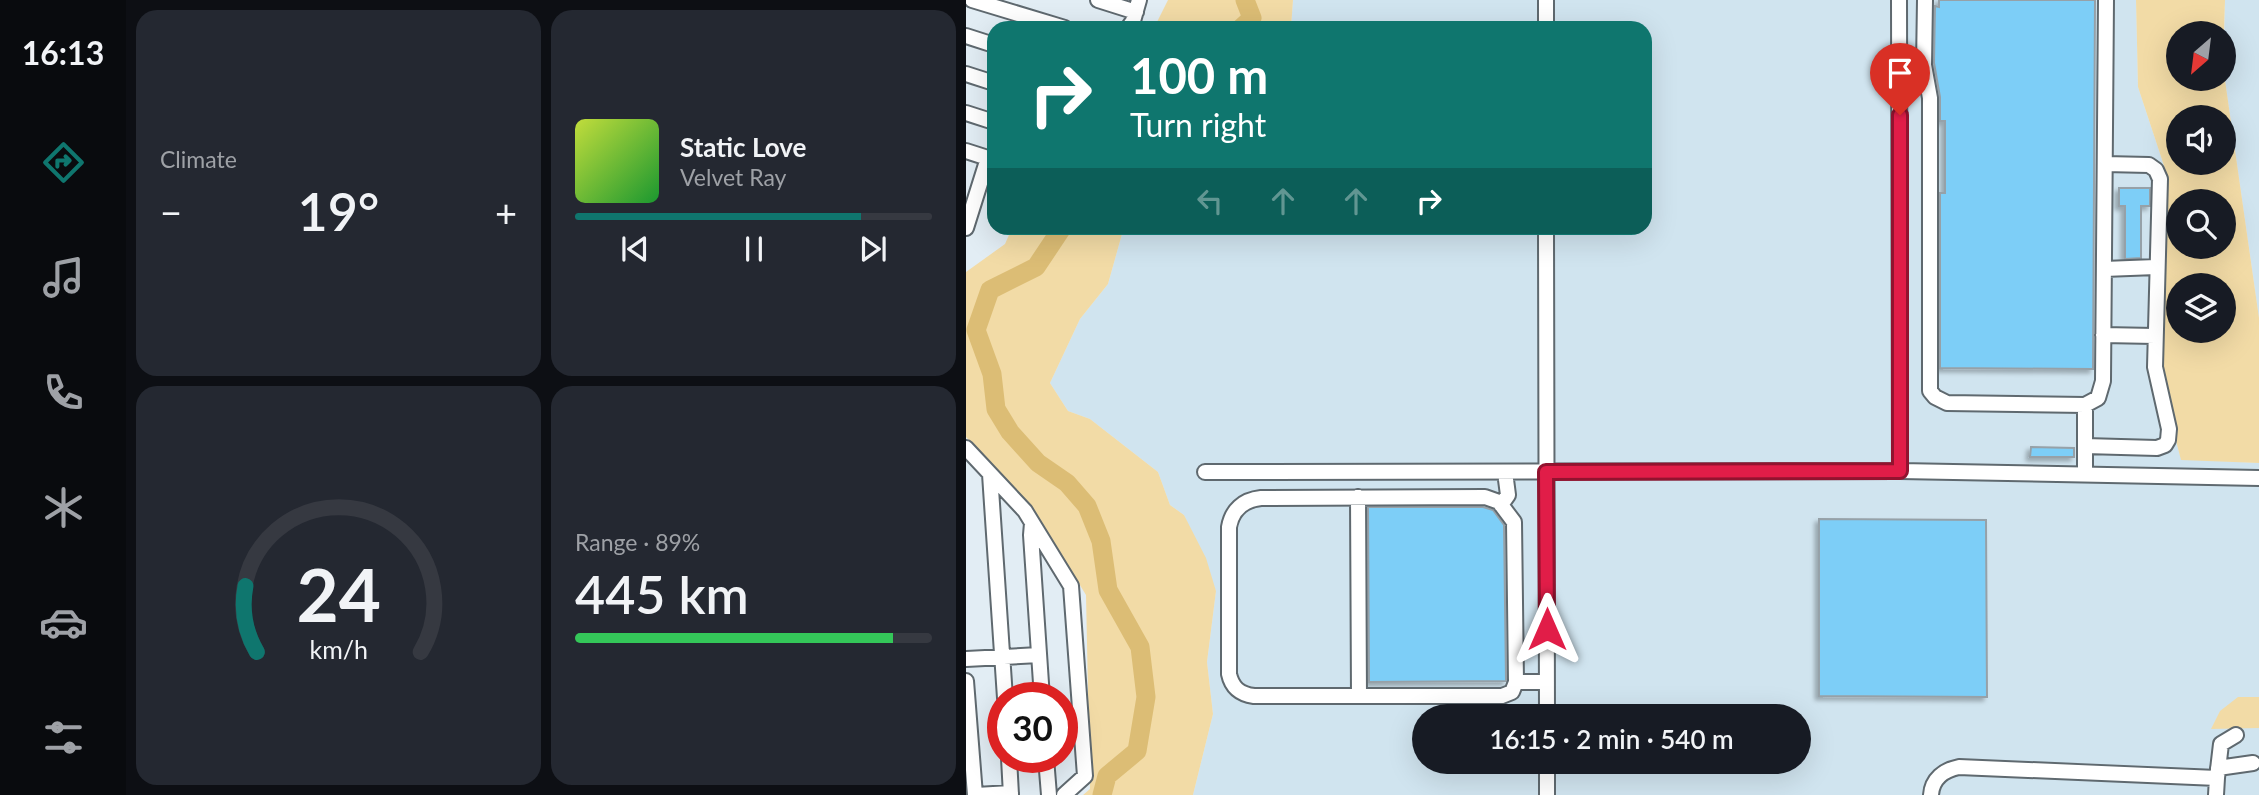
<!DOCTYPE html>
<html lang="en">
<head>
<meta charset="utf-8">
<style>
	body { margin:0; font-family:Lato,sans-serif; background:#242831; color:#f1f3f6; height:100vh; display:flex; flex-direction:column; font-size:26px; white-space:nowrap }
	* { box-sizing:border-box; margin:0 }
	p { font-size:23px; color:#9ea1a6 }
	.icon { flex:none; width:38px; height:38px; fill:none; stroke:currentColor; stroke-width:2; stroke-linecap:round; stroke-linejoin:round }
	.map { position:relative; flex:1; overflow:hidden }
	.drawer { display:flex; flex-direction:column; gap:10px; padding:10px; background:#0d0f14; width:840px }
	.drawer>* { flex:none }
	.banner { position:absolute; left:21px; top:21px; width:665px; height:214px; border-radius:21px; box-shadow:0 7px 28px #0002; background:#0f766e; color:#fff; overflow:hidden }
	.needle { width:46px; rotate:208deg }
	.tools { position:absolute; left:1200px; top:21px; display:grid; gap:14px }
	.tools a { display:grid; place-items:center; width:70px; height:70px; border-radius:50%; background:#171b24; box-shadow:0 7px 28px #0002; font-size:35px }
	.speed { position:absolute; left:21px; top:682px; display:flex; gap:14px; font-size:35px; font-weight:700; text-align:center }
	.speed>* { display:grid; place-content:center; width:91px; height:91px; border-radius:50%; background:#171b24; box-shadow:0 7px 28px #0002; line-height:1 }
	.speed .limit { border:10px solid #d22; background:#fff; color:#111 }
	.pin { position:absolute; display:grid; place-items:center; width:60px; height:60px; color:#fff; margin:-72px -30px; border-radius:50% 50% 50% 0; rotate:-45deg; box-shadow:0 0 7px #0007 }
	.pin .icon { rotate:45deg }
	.me { position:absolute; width:77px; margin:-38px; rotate:0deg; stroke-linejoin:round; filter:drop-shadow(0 0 5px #0008) }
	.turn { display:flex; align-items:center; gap:24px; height:147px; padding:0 28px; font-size:32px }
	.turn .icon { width:91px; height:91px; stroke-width:2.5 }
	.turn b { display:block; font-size:49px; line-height:60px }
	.lanes { display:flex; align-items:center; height:66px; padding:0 28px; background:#0003; justify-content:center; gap:35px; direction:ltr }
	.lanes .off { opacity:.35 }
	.big { font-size:52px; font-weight:600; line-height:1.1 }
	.drawer .tile { flex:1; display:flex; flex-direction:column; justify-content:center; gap:10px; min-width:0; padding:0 24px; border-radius:21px; background:#242831 }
	.drawer .dial { align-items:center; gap:0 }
	.dial svg { height:182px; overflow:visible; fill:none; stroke:#363941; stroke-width:7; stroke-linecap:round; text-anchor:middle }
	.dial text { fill:#f1f3f6; stroke:none }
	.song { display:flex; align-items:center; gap:21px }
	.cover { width:84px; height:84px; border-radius:10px; background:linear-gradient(135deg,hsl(70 70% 55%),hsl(130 70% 35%)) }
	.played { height:7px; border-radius:4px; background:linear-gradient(90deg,#0f766e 80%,#363941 80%) }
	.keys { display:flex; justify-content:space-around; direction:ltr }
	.heat { display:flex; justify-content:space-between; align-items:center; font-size:38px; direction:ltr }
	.charge { height:10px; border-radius:5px; background:linear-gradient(90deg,#34c759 89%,#363941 0) }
	.drawer .tiles { flex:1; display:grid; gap:10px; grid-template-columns:repeat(2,1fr) }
	.trip { position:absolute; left:446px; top:704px; width:399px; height:70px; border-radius:35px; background:#171b24; box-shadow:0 7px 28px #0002; font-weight:600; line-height:70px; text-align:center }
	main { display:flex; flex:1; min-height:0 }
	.menu { display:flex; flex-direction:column; width:126px; justify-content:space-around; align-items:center; background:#090b0e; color:#9ea1a6 }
	.menu .icon { width:49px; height:49px }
	.menu .active { color:#0f766e }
	.menu b { font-size:32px; color:#f1f3f6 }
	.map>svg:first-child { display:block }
	.built { fill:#d0e4ef; fill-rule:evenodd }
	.green { fill:#f2dba6; fill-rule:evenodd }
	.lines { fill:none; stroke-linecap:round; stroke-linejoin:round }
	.river { stroke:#dcbd75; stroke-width:19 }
	.building { fill:#7dcef7; stroke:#96a1a8; stroke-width:2; filter:url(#shadow) }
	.minor-casing { stroke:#5f696f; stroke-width:18 }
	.minor { stroke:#fff; stroke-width:14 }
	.route-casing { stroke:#92132f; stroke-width:18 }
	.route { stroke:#e11d48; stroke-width:12 }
</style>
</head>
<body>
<main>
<nav class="menu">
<b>16:13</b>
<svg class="icon active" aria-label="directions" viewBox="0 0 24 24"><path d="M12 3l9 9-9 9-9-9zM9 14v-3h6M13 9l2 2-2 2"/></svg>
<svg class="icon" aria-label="music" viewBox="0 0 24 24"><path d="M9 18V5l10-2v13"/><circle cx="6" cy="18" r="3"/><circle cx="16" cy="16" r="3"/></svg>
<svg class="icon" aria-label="phone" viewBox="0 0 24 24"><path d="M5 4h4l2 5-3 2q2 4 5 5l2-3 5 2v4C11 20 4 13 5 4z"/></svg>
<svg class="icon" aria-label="climate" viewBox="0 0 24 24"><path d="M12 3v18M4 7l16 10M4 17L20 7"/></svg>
<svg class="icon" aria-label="car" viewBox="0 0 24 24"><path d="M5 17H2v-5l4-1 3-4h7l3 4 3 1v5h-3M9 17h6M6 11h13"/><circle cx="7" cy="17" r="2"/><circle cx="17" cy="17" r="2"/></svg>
<svg class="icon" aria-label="filters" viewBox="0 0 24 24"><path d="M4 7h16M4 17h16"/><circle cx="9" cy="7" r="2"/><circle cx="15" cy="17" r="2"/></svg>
</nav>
<section class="drawer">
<div class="tiles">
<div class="tile"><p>Climate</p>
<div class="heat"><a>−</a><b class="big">19°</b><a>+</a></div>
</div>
<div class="tile">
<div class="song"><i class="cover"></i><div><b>Static Love</b><p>Velvet Ray</p></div></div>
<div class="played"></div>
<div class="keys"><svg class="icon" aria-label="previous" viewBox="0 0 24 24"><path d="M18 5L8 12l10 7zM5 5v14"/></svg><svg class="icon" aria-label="pause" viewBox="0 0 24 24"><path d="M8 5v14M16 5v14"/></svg><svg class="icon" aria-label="next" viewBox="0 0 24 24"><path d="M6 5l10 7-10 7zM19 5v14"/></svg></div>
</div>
<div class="tile dial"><svg viewBox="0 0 100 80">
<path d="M14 69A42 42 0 1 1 86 69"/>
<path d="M14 69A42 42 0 0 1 9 40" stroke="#0f766e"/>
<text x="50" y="56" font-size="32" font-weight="700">24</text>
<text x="50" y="72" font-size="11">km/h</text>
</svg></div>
<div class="tile"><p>Range · 89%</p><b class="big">445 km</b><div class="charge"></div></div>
</div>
</section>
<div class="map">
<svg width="1293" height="795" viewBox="0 0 1293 795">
	<defs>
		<filter id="shadow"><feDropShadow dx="-3.5" dy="3.5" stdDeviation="2" flood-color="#0004"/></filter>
	</defs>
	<rect width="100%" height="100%" fill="#e2edf4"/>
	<path class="built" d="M327 0H1170L1172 87 1202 178 1191 368 1215 459 1293 463V795H227L247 714 241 662 250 591 218 515 204 505 192 472 124 419 102 411 84 383 114 319 142 284 156 234 161 228H679V28H325ZM458 716H833V761H458Z
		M1259 0H1293V318L1258 73Z"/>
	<path class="green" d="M202 0H327L325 28H188Z
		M1170 0H1259L1258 33H1213V79H1258V73L1293 318V463L1215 460 1191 368 1202 178 1172 87ZM1213 117H1258V163H1213ZM1213 201H1258V247H1213ZM1213 285H1258V331H1213Z
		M46 228H161L156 234 142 284 114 319 84 383 102 411 124 419 192 472 204 505 218 515 240 558 250 591 241 662 247 714 227 795H117L124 789 120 595 69 512 0 437V272L39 244Z
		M1272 697H1293V728L1245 729 1254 711Z"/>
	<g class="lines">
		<path class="river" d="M275 28 286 18 279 0
			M96 228 70 267 24 290 10 330 26 374 30 409 44 432 72 463 101 483 121 506 135 541 142 590 174 647 180 697 171 751 141 776 136 795"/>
	</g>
	<path class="building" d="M973 0H1129L1127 369 974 368V193H979V121H974V97L968 63 969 6 973 7Z
		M1153 188H1184V206H1175V258L1159 259V206H1153Z
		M1065 447 1108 448V457H1064Z
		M402 507H517L527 510 538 525 540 681 403 682Z
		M853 519 1020 520 1021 697 853 696Z"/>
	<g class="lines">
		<defs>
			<path id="minor" d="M6 0 99 28
				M132 0 170 12
				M580 0V28
				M933 0 934 471
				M959 0 958 65 964 98V391L969 397 981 403 1119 405 1132 398 1137 381 1140 0
				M162 28 167 21 173 0
				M0 36 28 45
				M0 74 28 83
				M0 113 28 122
				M0 151 28 160
				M0 228 22 158
				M580 228 581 716
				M1138 269 1190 267
				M1137 335 1189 336
				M1119 446 1191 448 1199 445 1202 440 1203 429 1189 367 1194 179 1190 170 1183 165 1139 164
				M0 448 59 511 105 586 119 776 98 795
				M239 472 934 471 1293 478
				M24 474 39 698
				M1119 474V405
				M392 497 393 696
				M519 497 533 502 548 522 550 682 546 692 536 696H288C274 694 266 688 263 674V527C266 510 277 500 295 498Z
				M535 505 542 495 539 472
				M66 523 65 535 76 698
				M0 659 73 655
				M0 681 9 795
				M550 682H581
				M43 758 45 795
				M80 758 83 795
				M581 761V795
				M1252 768 1287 763
				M1251 778 1255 744 1270 735
				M10 795 45 793
				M965 795C966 779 978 770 993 767L1251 778 1250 795"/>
		</defs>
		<use href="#minor" class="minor-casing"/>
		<use href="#minor" class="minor"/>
	</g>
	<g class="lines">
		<defs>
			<path id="route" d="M581 629 580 472 934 471V115"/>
		</defs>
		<use href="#route" class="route-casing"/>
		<use href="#route" class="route"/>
	</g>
</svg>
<div class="tools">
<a><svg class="needle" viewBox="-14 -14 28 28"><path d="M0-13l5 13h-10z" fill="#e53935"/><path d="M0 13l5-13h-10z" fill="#9ea1a6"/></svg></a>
<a><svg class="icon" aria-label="sound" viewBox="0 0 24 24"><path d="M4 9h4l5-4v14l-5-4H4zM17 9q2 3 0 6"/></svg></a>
<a><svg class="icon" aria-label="search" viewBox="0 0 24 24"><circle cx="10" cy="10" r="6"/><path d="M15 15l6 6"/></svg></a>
<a><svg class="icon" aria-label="layers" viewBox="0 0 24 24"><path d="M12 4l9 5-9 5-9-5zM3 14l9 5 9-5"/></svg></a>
</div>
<div class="speed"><div class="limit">30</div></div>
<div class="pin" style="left:934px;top:115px;background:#d93025"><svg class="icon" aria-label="arrive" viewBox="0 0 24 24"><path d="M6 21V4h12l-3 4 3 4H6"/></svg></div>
<svg class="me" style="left:581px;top:629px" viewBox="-20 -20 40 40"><path d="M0-17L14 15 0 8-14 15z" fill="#e11d48" stroke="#fff" stroke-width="4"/></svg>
<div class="trip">16:15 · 2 min · 540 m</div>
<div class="banner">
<div class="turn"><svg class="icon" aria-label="right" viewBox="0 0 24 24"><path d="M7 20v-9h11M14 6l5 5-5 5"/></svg><div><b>100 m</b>Turn right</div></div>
<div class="lanes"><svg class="icon off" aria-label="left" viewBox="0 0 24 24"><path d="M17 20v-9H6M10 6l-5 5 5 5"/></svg><svg class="icon off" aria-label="ahead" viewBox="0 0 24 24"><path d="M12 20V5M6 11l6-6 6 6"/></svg><svg class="icon off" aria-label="ahead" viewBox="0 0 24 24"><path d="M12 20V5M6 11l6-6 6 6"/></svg><svg class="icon" aria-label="right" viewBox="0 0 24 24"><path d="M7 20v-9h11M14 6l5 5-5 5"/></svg></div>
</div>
</div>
</main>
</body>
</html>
